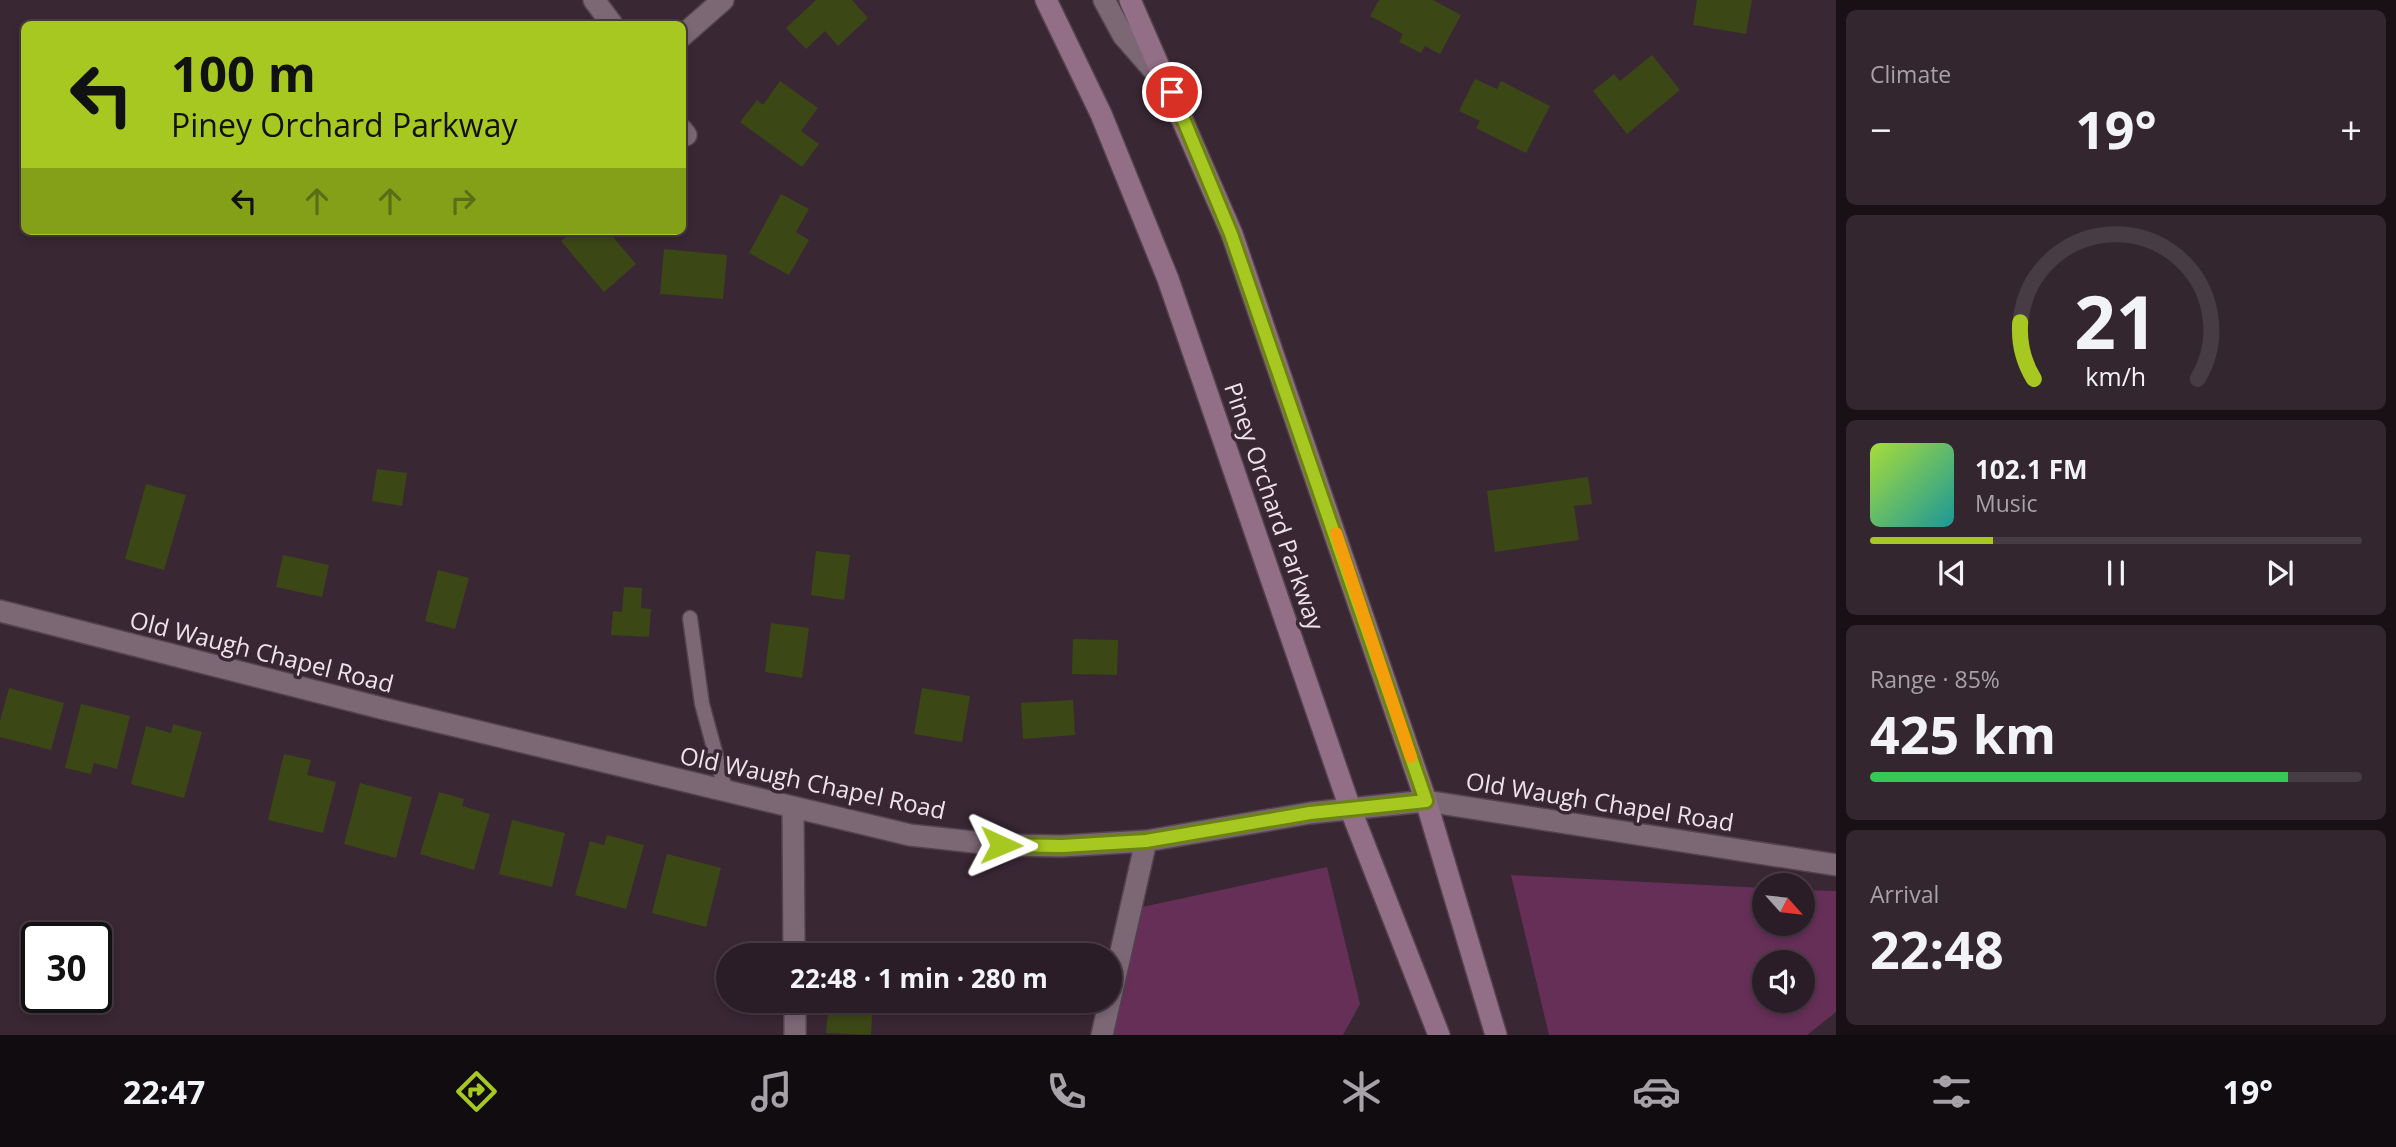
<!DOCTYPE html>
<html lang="en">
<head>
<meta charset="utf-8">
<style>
	body { margin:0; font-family:"Open Sans",sans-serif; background:#33262f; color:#f1f3f6; height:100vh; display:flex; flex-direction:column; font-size:26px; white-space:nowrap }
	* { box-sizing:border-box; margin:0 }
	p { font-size:23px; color:#a6a2a7 }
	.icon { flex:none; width:38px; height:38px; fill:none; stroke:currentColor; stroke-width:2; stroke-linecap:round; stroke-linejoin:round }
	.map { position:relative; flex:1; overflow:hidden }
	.panel { display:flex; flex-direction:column; gap:10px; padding:10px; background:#181015; width:560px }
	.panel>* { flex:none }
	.hud { position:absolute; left:21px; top:21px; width:665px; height:214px; border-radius:10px; box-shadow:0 4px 10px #0003,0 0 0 2px #473b44; background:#a6c820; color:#111; overflow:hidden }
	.needle { width:46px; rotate:117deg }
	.buttons { position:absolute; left:1752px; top:873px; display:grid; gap:14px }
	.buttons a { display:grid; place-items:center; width:63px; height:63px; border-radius:50%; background:#2b1d27; box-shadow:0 4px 10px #0003,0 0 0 2px #473b44; font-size:35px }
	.speed { position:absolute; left:21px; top:922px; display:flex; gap:14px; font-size:35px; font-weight:700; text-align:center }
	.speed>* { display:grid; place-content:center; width:91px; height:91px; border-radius:50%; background:#2b1d27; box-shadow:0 4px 10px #0003,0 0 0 2px #473b44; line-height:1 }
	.speed .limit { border:4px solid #111; border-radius:10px; background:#fff; color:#111 }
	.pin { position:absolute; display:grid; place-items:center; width:60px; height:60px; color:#fff; margin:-30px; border:4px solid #fff; border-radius:50%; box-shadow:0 2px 7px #0007 }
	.me { position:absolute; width:77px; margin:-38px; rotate:91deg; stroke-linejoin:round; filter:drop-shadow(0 0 5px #0008) }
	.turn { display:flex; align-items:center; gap:24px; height:147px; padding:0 35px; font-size:32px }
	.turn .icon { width:91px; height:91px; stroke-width:2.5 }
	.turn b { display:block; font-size:49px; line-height:60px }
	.lanes { display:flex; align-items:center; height:66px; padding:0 35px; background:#0003; justify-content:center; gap:35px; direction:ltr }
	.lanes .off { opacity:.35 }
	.big { font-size:52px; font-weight:700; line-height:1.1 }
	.panel .widget { flex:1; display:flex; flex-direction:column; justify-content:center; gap:10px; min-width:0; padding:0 24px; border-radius:10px; background:#33262f }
	.panel .dial { align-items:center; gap:0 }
	.dial svg { height:182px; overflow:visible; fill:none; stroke:#473b44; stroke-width:7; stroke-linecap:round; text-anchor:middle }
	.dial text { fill:#f1f3f6; stroke:none }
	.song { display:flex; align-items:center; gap:21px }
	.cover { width:84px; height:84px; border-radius:10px; background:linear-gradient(135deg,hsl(80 70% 55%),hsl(180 70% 35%)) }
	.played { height:7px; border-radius:4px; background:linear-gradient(90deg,#a6c820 25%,#473b44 25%) }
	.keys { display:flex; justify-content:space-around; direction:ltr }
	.heat { display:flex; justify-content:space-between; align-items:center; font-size:38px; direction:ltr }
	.charge { height:10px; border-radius:5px; background:linear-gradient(90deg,#34c759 85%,#473b44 0) }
	.trip { position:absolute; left:716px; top:943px; width:406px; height:70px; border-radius:35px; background:#2b1d27; box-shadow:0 4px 10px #0003,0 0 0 2px #473b44; font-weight:700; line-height:70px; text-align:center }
	.tabs { display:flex; height:112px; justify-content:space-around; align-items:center; background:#110c10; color:#a6a2a7 }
	.tabs .icon { width:49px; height:49px }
	.tabs .current { color:#a6c820 }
	.tabs b { font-size:32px; color:#f1f3f6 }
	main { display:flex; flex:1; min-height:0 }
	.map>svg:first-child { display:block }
	.green { fill:#662f57; fill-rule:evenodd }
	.building { fill:#3c4716 }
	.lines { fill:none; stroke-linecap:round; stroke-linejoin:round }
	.lane-casing { stroke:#52434d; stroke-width:17 }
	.street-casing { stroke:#52434d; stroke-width:24 }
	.secondary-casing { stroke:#52434d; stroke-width:24 }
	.lane { stroke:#7c6775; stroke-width:14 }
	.street { stroke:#7c6775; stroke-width:21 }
	.secondary { stroke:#926e87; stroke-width:21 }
	.route-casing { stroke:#6c8215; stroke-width:18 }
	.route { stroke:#a6c820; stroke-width:12 }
	.slow { stroke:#f59e0b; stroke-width:12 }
	.labels { text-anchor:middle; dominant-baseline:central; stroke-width:7; stroke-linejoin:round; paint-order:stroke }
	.street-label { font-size:24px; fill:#efe3eb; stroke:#392734 }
</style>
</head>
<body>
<main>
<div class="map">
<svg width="1836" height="1035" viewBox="0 0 1836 1035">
	<rect width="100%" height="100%" fill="#392734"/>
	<path class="green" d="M1327 867 1360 1004 1343 1035H1111L1142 907Z
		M1511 875 1764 888V924H1802L1803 890 1836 891V1012L1807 1035H1549ZM1764 962H1802V1001H1764Z"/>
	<path class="building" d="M816 0H852L868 18 838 46 825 31 806 49 786 28Z
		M1379 0H1433L1461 15 1440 54 1425 46 1421 53 1399 42 1403 34 1370 16Z
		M1697 0H1752L1746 34 1693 25Z
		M1652 55 1680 90 1627 134 1593 91 1614 74 1620 81Z
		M1475 79 1497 89 1501 81 1550 106 1526 153 1476 128 1480 121 1459 111Z
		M780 81 818 108 801 131 819 144 802 167 740 122 757 100 763 105Z
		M781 194 809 209 796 232 809 240 789 275 749 253Z
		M572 231H608L636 264 604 292 561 241Z
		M664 249 727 255 723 299 660 294Z
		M377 469 407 473 402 506 372 501Z
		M1588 477 1592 504 1574 506 1579 540 1495 552 1487 491Z
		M146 484 186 495 164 570 125 559Z
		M816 551 850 555 844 600 811 595Z
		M283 555 329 565 322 597 276 587Z
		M438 570 469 578 455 629 425 621Z
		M624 587 642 588 641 608 651 609 649 637 611 635 613 611 622 612Z
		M771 623 809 628 802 678 765 672Z
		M1073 639 1118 640 1117 675 1072 674Z
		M9 688 64 703 51 750 0 737V721Z
		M922 688 970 696 962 742 914 734Z
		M1073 700 1075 735 1023 739 1021 703Z
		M81 704 130 716 117 769 94 763 91 774 65 768Z
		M173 724 202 732 184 798 131 784 146 726 171 733Z
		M284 754 311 760 307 775 336 782 323 833 268 820Z
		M360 783 412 797 396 858 344 844Z
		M439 792 464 799 462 806 490 814 474 870 420 854Z
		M512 820 565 833 552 887 499 874Z
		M607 835 644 845 626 909 575 895 590 841 604 845Z
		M667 854 721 868 706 927 652 913Z
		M829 1001H873L871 1035 826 1033Z
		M896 1001H981L980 1008 896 1004Z"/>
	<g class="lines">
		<defs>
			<path id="lane" d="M690 618 702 704 726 792"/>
			<path id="street" d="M594 0 612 24
				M1104 0 1123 35 1164 82
				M682 36 723 0
				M682 130 686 135
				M0 611 381 708 910 835 1001 845 1062 846 1146 841 1310 813 1426 801 1836 865
				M793 808 794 956
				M795 1001V1035
				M1102 1035 1146 841"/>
			<path id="secondary" d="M1046 0 1101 114 1168 279 1350 808 1439 1035
				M1130 0 1232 234 1426 801 1496 1035"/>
		</defs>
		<use href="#lane" class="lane-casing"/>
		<use href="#street" class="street-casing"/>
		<use href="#secondary" class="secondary-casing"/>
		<use href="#lane" class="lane"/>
		<use href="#street" class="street"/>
		<use href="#secondary" class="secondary"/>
	</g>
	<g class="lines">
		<defs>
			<path id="route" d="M1001 845 1062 846 1146 841 1310 813 1426 801 1231 234 1172 92"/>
		</defs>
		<use href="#route" class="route-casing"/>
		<use href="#route" class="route"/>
		<path class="slow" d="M1336 533 1411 757"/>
	</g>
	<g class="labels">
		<g class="street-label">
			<text transform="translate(1275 506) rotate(71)">Piney Orchard Parkway</text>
			<text transform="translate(262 651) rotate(14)">Old Waugh Chapel Road</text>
			<text transform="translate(813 782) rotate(12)">Old Waugh Chapel Road</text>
			<text transform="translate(1600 801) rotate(9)">Old Waugh Chapel Road</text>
		</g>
	</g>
</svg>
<div class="buttons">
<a><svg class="needle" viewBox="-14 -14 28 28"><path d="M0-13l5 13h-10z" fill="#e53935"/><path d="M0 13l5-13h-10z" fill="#a6a2a7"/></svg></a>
<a><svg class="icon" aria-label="sound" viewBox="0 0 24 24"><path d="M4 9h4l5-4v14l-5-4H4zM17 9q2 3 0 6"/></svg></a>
</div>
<div class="speed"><div class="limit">30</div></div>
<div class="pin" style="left:1172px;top:92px;background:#d93025"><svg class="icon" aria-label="arrive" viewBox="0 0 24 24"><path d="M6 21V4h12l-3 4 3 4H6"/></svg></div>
<svg class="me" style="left:1001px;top:845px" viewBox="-20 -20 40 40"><path d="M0-17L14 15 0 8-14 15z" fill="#a6c820" stroke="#fff" stroke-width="4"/></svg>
<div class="trip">22:48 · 1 min · 280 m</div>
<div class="hud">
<div class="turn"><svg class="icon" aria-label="left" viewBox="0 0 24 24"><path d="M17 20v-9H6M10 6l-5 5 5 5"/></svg><div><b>100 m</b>Piney Orchard Parkway</div></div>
<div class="lanes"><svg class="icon" aria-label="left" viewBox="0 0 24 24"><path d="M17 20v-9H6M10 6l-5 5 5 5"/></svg><svg class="icon off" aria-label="ahead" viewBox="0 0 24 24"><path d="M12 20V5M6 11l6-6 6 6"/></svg><svg class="icon off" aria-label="ahead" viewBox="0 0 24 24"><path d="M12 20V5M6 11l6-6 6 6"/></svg><svg class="icon off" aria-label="right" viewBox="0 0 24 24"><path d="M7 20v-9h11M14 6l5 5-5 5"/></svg></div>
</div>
</div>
<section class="panel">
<div class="widget"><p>Climate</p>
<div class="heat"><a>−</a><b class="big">19°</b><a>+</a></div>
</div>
<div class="widget dial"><svg viewBox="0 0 100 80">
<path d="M14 69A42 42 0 1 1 86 69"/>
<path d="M14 69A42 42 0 0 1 8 44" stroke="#a6c820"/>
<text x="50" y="56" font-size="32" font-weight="700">21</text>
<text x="50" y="72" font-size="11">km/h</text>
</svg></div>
<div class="widget">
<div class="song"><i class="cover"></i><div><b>102.1 FM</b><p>Music</p></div></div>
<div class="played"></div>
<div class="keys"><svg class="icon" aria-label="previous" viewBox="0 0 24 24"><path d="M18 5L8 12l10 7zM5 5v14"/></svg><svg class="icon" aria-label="pause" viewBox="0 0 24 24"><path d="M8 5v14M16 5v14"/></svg><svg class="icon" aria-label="next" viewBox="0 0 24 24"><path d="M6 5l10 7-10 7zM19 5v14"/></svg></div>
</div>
<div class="widget"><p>Range · 85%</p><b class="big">425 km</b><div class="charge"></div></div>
<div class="widget"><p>Arrival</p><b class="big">22:48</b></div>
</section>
</main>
<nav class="tabs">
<b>22:47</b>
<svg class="icon current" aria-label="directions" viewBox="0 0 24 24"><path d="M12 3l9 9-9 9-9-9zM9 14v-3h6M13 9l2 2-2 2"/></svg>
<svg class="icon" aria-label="music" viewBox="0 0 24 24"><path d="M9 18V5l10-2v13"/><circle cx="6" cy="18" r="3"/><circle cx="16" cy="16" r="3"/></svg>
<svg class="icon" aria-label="phone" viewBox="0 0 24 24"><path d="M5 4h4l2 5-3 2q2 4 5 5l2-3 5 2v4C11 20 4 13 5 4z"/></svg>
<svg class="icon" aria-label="climate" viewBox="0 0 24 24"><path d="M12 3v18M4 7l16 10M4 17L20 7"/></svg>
<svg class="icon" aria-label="car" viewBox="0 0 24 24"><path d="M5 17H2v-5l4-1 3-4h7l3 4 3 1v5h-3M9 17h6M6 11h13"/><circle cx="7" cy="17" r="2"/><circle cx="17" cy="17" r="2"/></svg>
<svg class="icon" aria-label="filters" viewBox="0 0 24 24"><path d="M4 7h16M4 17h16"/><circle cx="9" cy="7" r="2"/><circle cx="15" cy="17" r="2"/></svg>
<b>19°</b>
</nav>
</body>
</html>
